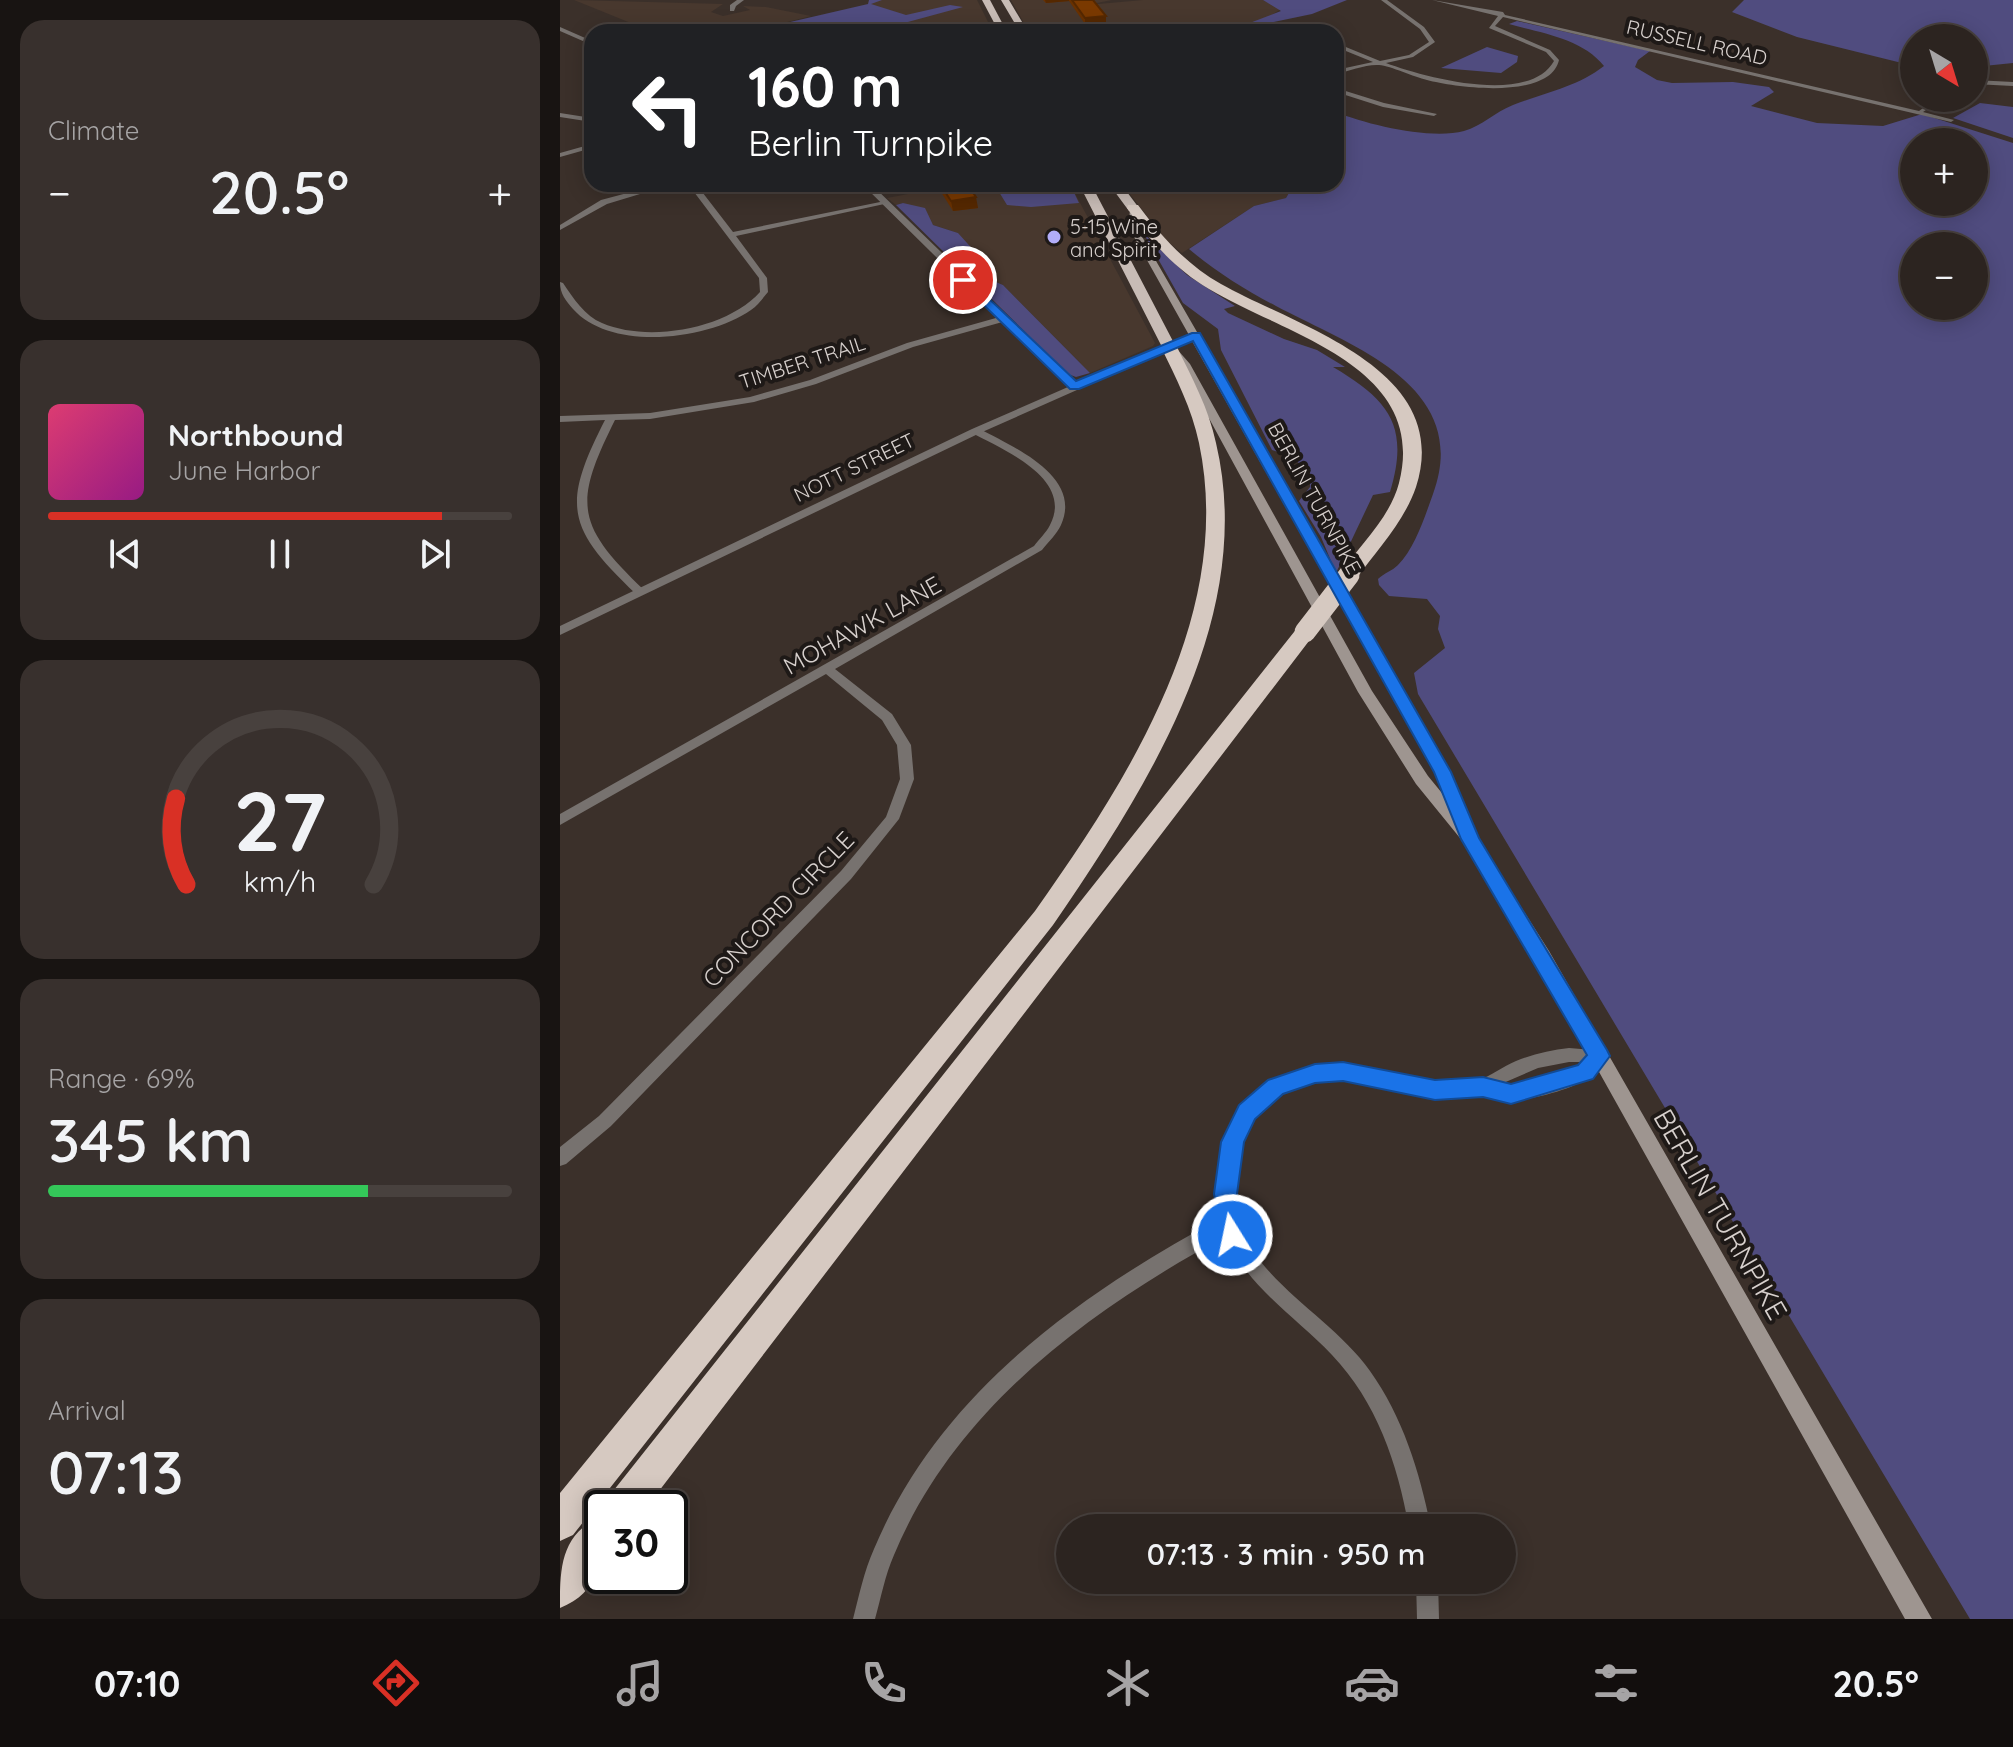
<!DOCTYPE html>
<html lang="en">
<head>
<meta charset="utf-8">
<style>
	body { margin:0; font-family:Quicksand,sans-serif; background:#38302d; color:#f1f3f6; height:100vh; display:flex; flex-direction:column; font-size:30px; white-space:nowrap }
	* { box-sizing:border-box; margin:0 }
	p { font-size:26px; color:#a6a4a5 }
	.icon { flex:none; width:44px; height:44px; fill:none; stroke:currentColor; stroke-width:2; stroke-linecap:round; stroke-linejoin:round }
	.map { position:relative; flex:1; overflow:hidden }
	.panel { display:flex; flex-direction:column; gap:20px; padding:20px; background:#181412; width:560px }
	.panel>* { flex:none }
	.hud { position:absolute; left:24px; top:24px; width:760px; height:168px; border-radius:24px; box-shadow:0 4px 20px #0003,0 0 0 2px #48413e; background:#202124; color:#fff; overflow:hidden }
	.needle { width:52px; rotate:142deg }
	.controls { position:absolute; left:1340px; top:24px; display:grid; gap:16px }
	.controls a { display:grid; place-items:center; width:88px; height:88px; border-radius:50%; background:#2c2420; box-shadow:0 4px 20px #0003,0 0 0 2px #48413e; font-size:40px }
	.speed { position:absolute; left:24px; top:1490px; display:flex; gap:16px; font-size:40px; font-weight:700; text-align:center }
	.speed>* { display:grid; place-content:center; width:104px; height:104px; border-radius:50%; background:#2c2420; box-shadow:0 4px 20px #0003,0 0 0 2px #48413e; line-height:1 }
	.speed .limit { border:4px solid #111; border-radius:12px; background:#fff; color:#111 }
	.pin { position:absolute; display:grid; place-items:center; width:68px; height:68px; color:#fff; margin:-34px; border:4px solid #fff; border-radius:50%; box-shadow:0 2px 8px #0007 }
	.me { position:absolute; width:88px; margin:-44px; rotate:350deg; stroke-linejoin:round; filter:drop-shadow(0 0 6px #0008) }
	.turn { display:flex; align-items:center; gap:28px; height:168px; padding:0 32px; font-size:36px }
	.turn .icon { width:104px; height:104px; stroke-width:2.5 }
	.turn b { display:block; font-size:56px; line-height:68px }
	.big { font-size:60px; font-weight:600; line-height:1.1 }
	.panel .widget { flex:1; display:flex; flex-direction:column; justify-content:center; gap:12px; min-width:0; padding:0 28px; border-radius:24px; background:#38302d }
	.panel .dial { align-items:center; gap:0 }
	.dial svg { height:208px; overflow:visible; fill:none; stroke:#48413e; stroke-width:7; stroke-linecap:round; text-anchor:middle }
	.dial text { fill:#f1f3f6; stroke:none }
	.song { display:flex; align-items:center; gap:24px }
	.cover { width:96px; height:96px; border-radius:12px; background:linear-gradient(135deg,hsl(340 70% 55%),hsl(310 70% 35%)) }
	.played { height:8px; border-radius:4px; background:linear-gradient(90deg,#d93025 85%,#48413e 85%) }
	.keys { display:flex; justify-content:space-around; direction:ltr }
	.heat { display:flex; justify-content:space-between; align-items:center; font-size:44px; direction:ltr }
	.charge { height:12px; border-radius:6px; background:linear-gradient(90deg,#34c759 69%,#48413e 0) }
	.trip { position:absolute; left:496px; top:1514px; width:460px; height:80px; border-radius:40px; background:#2c2420; box-shadow:0 4px 20px #0003,0 0 0 2px #48413e; font-weight:600; line-height:80px; text-align:center }
	.dock { display:flex; height:128px; justify-content:space-around; align-items:center; background:#120e0d; color:#a6a4a5 }
	.dock .icon { width:56px; height:56px }
	.dock .active { color:#d93025 }
	.dock b { font-size:36px; color:#f1f3f6 }
	main { display:flex; flex:1; min-height:0 }
	.map>svg:first-child { display:block }
	.built { fill:#48382e }
	.green { fill:#504c7f; fill-rule:evenodd }
	.lines { fill:none; stroke-linecap:round; stroke-linejoin:round }
	.minor { fill:#77726f; fill-rule:evenodd }
	.tertiary { fill:#77726f; fill-rule:evenodd }
	.secondary { fill:#9e9590; fill-rule:evenodd }
	.trunk { fill:#c8bcb6; fill-rule:evenodd }
	.motorway { fill:#d6c9c1; fill-rule:evenodd }
	.motorway-bridge { stroke:#d6c9c1; stroke-width:21 }
	.wall { fill:#693100 }
	.shaded-wall { fill:#552800 }
	.building { fill:#7a3900; stroke:#552800; stroke-width:2 }
	.route { fill:#1a73e8; stroke:#114b97; stroke-width:2 }
	.poi-dot { fill:#b2adf9; stroke:#1e1917; stroke-width:3 }
	.labels { text-anchor:middle; dominant-baseline:central; stroke-width:8; stroke-linejoin:round; paint-order:stroke }
	.far-street-label { font-size:20px; fill:#d7d0cd; stroke:#1e1917 }
	.far-poi-label { font-size:20px; fill:#d7d0cd; stroke:#1e1917; text-anchor:start }
	.street-label { font-size:24px; fill:#d7d0cd; stroke:#1e1917 }
	.near-street-label { font-size:28px; fill:#d7d0cd; stroke:#1e1917 }
</style>
</head>
<body>
<main>
<section class="panel">
<div class="widget"><p>Climate</p>
<div class="heat"><a>−</a><b class="big">20.5°</b><a>+</a></div>
</div>
<div class="widget">
<div class="song"><i class="cover"></i><div><b>Northbound</b><p>June Harbor</p></div></div>
<div class="played"></div>
<div class="keys"><svg class="icon" aria-label="previous" viewBox="0 0 24 24"><path d="M18 5L8 12l10 7zM5 5v14"/></svg><svg class="icon" aria-label="pause" viewBox="0 0 24 24"><path d="M8 5v14M16 5v14"/></svg><svg class="icon" aria-label="next" viewBox="0 0 24 24"><path d="M6 5l10 7-10 7zM19 5v14"/></svg></div>
</div>
<div class="widget dial"><svg viewBox="0 0 100 80">
<path d="M14 69A42 42 0 1 1 86 69"/>
<path d="M14 69A42 42 0 0 1 10 36" stroke="#d93025"/>
<text x="50" y="56" font-size="32" font-weight="700">27</text>
<text x="50" y="72" font-size="11">km/h</text>
</svg></div>
<div class="widget"><p>Range · 69%</p><b class="big">345 km</b><div class="charge"></div></div>
<div class="widget"><p>Arrival</p><b class="big">07:13</b></div>
</section>
<div class="map">
<svg width="1453" height="1619" viewBox="0 0 1453 1619">
	<rect width="100%" height="100%" fill="#3b302a"/>
	<path class="built" d="M14 0 163 4 151 12 163 16 190 10 183 6 206 7 251 16 187 32H93Z
		M309 0H417L433 32H347L340 24 352 18 309 4Z
		M451 0H552L527 5 583 0H703L721 9 704 20 666 32H469Z
		M360 184H510L595 343 593 346 530 373 443 285 419 275 398 233 373 225 343 203 336 205 327 198 364 191Z
		M562 184H734L726 198 694 206 622 253 606 240Z"/>
	<path class="green" d="M309 0H322L311 4 346 15 390 5 403 7 311 32H187L308 4Z
		M703 0H787L752 14 666 32 721 11Z
		M1184 0H1453V63L1414 67V38H1354V66L1237 37 1172 12Z
		M957 21 1090 51 1078 60 1075 67 1097 80 1112 83 1173 82 1209 87 1214 92 1191 106 1257 123 1323 126 1362 114 1453 143V1619H1410L858 694 854 673 885 648 878 629 880 616 867 599 829 596 819 585 818 579C824 573 832 571 838 565 855 548 865 516 873 494 913 385 789 345 716 306 685 290 655 271 629 249L694 206 726 198 734 184H776V112C808 125 871 140 904 131 922 126 935 112 953 105 984 93 1017 87 1044 66 1022 38 980 33 949 24ZM1354 142H1414V202H1354ZM1354 246H1414V306H1354Z
		M927 47 958 56 957 62 941 73 881 68Z
		M1420 103 1453 107V138L1393 118Z
		M442 184H510L519 203 471 207 447 205 436 187Z
		M343 203 365 208 373 225 398 233 426 264 420 275 443 285 530 373 516 377 508 374 336 205Z
		M584 234 627 275 675 306 664 309 668 313 724 339 757 350 785 367H773C829 400 850 426 830 492L813 495 776 573 761 537 739 501 750 487V472L730 456 712 450 661 350 658 329 623 303Z"/>
	<g class="lines">
		<path class="minor" d="M177 0H184L176 6 174 11H170V5Z
			M821 0H827L864 27 875 42 853 57 826 63C863 77 969 106 994 61L986 52 929 28 938 16 872 0 943 12 945 15 1359 111 1377 98H1384L1363 112 1394 120 1391 122 943 17 935 26 990 50 999 60C990 100 897 88 867 80 854 77 831 66 819 65 806 64 789 71 776 74V70L813 62 776 47V43L820 61 849 55 869 42 860 29Z
			M443 27 441 30 384 32 387 30Z
			M746 28 748 29 750 32H744L743 30Z
			M1414 80 1453 82V86L1414 84Z
			M776 88 824 103 877 114 874 116 823 107 776 92Z
			M0 113 32 118V122L0 117Z
			M32 144V148L0 157V153Z
			M101 184H113L47 204 0 230V225L41 200Z
			M128 184H136L173 232 325 201 329 203 176 236 207 278 208 292C203 298 198 305 191 310 148 340 51 352 13 309 6 301 0 294 0 282L3 283C13 298 25 316 42 323 88 343 167 329 200 292L199 278Z
			M443 316 447 319 446 321 353 347 256 384 194 402 90 419 55 420C13 504 16 525 84 590V594H76C7 528 1 506 45 420L0 422V416L90 413 190 397 250 380 347 343Z
			M412 429H420C453 447 523 476 501 525 497 534 488 542 482 550L275 669 332 714 351 745 354 779 339 819 291 879 51 1126 6 1164 0 1166V1147L39 1116 281 871 326 817 340 779 337 745 322 720 266 674 0 825V814L474 546C479 539 486 533 490 525 514 479 444 450 412 433Z
			M1009 1048 1045 1051 1047 1056C1044 1063 1039 1070 1033 1075 1017 1088 973 1100 953 1100 942 1101 933 1095 923 1094 907 1094 891 1099 875 1097 826 1092 760 1062 716 1096 691 1116 677 1141 677 1174 677 1194 676 1214 684 1234 706 1286 776 1322 810 1371 843 1417 860 1473 871 1528H849C838 1465 817 1402 772 1355 735 1316 687 1287 666 1236 531 1309 395 1408 334 1555 325 1575 321 1598 315 1619H293C299 1596 304 1571 314 1549 379 1394 518 1295 661 1218 654 1188 658 1151 672 1123 681 1103 698 1086 719 1077 759 1060 798 1068 839 1076 855 1080 871 1084 887 1083 897 1082 908 1082 918 1080 930 1077 943 1066 956 1061 973 1054 991 1050 1009 1048ZM1009 1062H1024C1006 1078 965 1089 941 1084L978 1068Z
			M856 1580H878L879 1619H857Z"/>
		<path class="tertiary" d="M0 27 32 41V45L0 31Z
			M302 184H311L516 383 605 345 614 347 420 433 0 635V626L412 429 508 387Z"/>
		<path class="secondary" d="M570 206 577 208V228L891 772 914 828 913 831 989 951 1372 1619H1345L977 961 904 843 856 784 798 692 620 365 604 347 629 335 569 228ZM632 341 875 772 886 798 868 776 812 691 630 364 616 348Z"/>
		<path class="trunk" d="M422 0H430L447 32H439Z
			M441 0H449L468 32H460Z
			M519 184H531L616 347 614 350 602 347Z
			M549 184H561L579 208 577 211H569Z"/>
		<path class="motorway" d="M568 205H578C601 236 627 265 661 284 737 327 894 369 856 487 844 522 817 550 796 579H782L779 575C799 546 830 518 839 483 869 366 725 335 649 289 615 269 589 240 567 208Z
			M604 344 617 347C632 378 649 409 656 443 697 617 587 788 493 925L13 1535 0 1541V1493L475 911C569 778 675 614 639 443 632 409 616 378 601 347Z
			M745 626 752 627 755 632 752 637 86 1508H45L50 1495 738 627Z
			M42 1516C42 1555 43 1591 0 1608 0 1569 0 1534 42 1516Z"/>
		<path class="motorway-bridge" d="M745 632 789 575"/>
	</g>
	<path class="wall" d="M483 0H533L546 22 525 24 509 1 486 3Z
		M376 184H407L418 208 393 211Z"/>
	<path class="shaded-wall" d="M485 0H509V1L486 3Z
		M546 16V22L525 24V18Z
		M416 197 418 208 393 211 391 201Z"/>
	<path class="building" d="M512 0H533L546 16 525 18Z
		M380 184H407L416 197 391 201Z"/>
	<path class="route" d="M400 278H407L516 381 632 333H640L891 772 919 838 1047 1050 1050 1056 1033 1079 951 1104 923 1097 875 1100 783 1081 755 1083 723 1094 695 1119 684 1142 677 1194 684 1235 681 1243 672 1246 664 1243 654 1194 661 1142 679 1105 708 1080 755 1064 783 1062 875 1080 923 1077 951 1084 1018 1065 1027 1055 901 839 874 772 633 341 519 389H510L400 282Z"/>
	<circle class="poi-dot" cx="494" cy="237" r="8"/>
	<g class="labels">
		<g class="far-street-label">
			<text transform="translate(1137 42) rotate(13)">RUSSELL ROAD</text>
			<text transform="translate(242 362) rotate(-18)">TIMBER TRAIL</text>
			<text transform="translate(294 467) rotate(-26)">NOTT STREET</text>
			<text transform="translate(755 498) rotate(61)">BERLIN TURNPIKE</text>
		</g>
		<g class="far-poi-label">
			<text x="510" y="226">5-15 Wine<tspan x="510" dy="23">and Spirit</tspan></text>
		</g>
		<g class="street-label">
			<text transform="translate(302 625) rotate(-29)">MOHAWK LANE</text>
			<text transform="translate(218 909) rotate(-46)">CONCORD CIRCLE</text>
		</g>
		<g class="near-street-label">
			<text transform="translate(1161 1214) rotate(60)">BERLIN TURNPIKE</text>
		</g>
	</g>
</svg>
<div class="controls">
<a><svg class="needle" viewBox="-14 -14 28 28"><path d="M0-13l5 13h-10z" fill="#e53935"/><path d="M0 13l5-13h-10z" fill="#a6a4a5"/></svg></a>
<a>+</a>
<a>−</a>
</div>
<div class="speed"><div class="limit">30</div></div>
<div class="pin" style="left:403px;top:280px;background:#d93025"><svg class="icon" aria-label="arrive" viewBox="0 0 24 24"><path d="M6 21V4h12l-3 4 3 4H6"/></svg></div>
<svg class="me" style="left:672px;top:1235px" viewBox="-20 -20 40 40"><circle r="17" fill="#1a73e8" stroke="#fff" stroke-width="3"/><path d="M0-11L8 9 0 5-8 9z" fill="#fff"/></svg>
<div class="trip">07:13 · 3 min · 950 m</div>
<div class="hud">
<div class="turn"><svg class="icon" aria-label="left" viewBox="0 0 24 24"><path d="M17 20v-9H6M10 6l-5 5 5 5"/></svg><div><b>160 m</b>Berlin Turnpike</div></div>
</div>
</div>
</main>
<nav class="dock">
<b>07:10</b>
<svg class="icon active" aria-label="directions" viewBox="0 0 24 24"><path d="M12 3l9 9-9 9-9-9zM9 14v-3h6M13 9l2 2-2 2"/></svg>
<svg class="icon" aria-label="music" viewBox="0 0 24 24"><path d="M9 18V5l10-2v13"/><circle cx="6" cy="18" r="3"/><circle cx="16" cy="16" r="3"/></svg>
<svg class="icon" aria-label="phone" viewBox="0 0 24 24"><path d="M5 4h4l2 5-3 2q2 4 5 5l2-3 5 2v4C11 20 4 13 5 4z"/></svg>
<svg class="icon" aria-label="climate" viewBox="0 0 24 24"><path d="M12 3v18M4 7l16 10M4 17L20 7"/></svg>
<svg class="icon" aria-label="car" viewBox="0 0 24 24"><path d="M5 17H2v-5l4-1 3-4h7l3 4 3 1v5h-3M9 17h6M6 11h13"/><circle cx="7" cy="17" r="2"/><circle cx="17" cy="17" r="2"/></svg>
<svg class="icon" aria-label="filters" viewBox="0 0 24 24"><path d="M4 7h16M4 17h16"/><circle cx="9" cy="7" r="2"/><circle cx="15" cy="17" r="2"/></svg>
<b>20.5°</b>
</nav>
</body>
</html>
